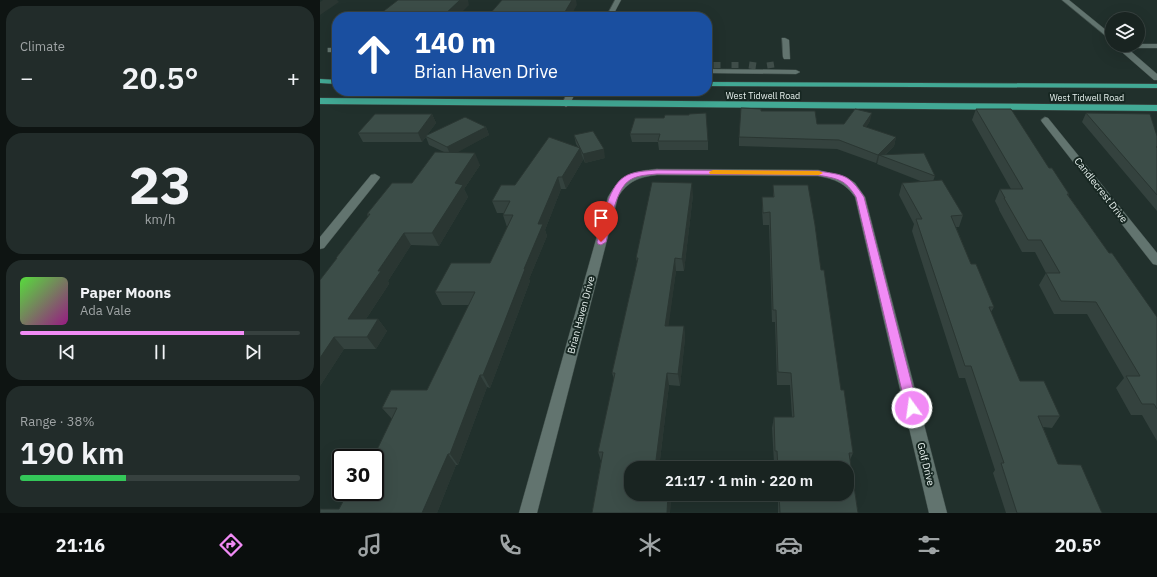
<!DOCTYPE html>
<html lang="en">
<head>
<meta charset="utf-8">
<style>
	body { margin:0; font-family:"IBM Plex Sans",sans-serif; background:#222c2a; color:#f1f3f6; height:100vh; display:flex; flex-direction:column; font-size:15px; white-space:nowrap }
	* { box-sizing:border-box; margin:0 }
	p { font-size:13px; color:#9fa4a5 }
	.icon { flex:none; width:22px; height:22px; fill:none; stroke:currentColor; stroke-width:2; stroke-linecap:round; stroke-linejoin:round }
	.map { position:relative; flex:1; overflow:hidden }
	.panel { display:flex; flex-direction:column; gap:6px; padding:6px; background:#0e1412; width:320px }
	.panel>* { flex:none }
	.banner { position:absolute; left:12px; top:12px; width:380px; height:84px; border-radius:16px; box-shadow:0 4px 16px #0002,0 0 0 1px #37413f; background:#1a4fa0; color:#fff; overflow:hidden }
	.controls { position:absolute; left:785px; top:12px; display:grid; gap:8px }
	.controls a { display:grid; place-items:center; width:40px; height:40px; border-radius:50%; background:#192421; box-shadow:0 4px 16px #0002,0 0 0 1px #37413f; font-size:20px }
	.speed { position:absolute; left:12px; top:449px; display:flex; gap:8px; font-size:20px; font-weight:700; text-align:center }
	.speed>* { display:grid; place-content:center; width:52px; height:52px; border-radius:50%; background:#192421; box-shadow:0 4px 16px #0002,0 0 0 1px #37413f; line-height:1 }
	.speed .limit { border:2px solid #111; border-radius:6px; background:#fff; color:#111 }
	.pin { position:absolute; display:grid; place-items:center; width:34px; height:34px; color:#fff; margin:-41px -17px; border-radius:50% 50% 50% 0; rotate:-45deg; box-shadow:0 0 4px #0007 }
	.pin .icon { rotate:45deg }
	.me { position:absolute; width:44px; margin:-22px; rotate:346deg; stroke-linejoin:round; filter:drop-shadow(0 0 3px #0008) }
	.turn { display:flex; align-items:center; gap:14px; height:84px; padding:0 16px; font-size:18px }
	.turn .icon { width:52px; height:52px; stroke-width:2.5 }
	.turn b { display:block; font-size:28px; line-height:34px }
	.big { font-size:30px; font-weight:600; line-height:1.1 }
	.panel .card { flex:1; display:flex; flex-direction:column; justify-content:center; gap:6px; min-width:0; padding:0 14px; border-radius:16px; background:#222c2a }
	.panel .dial { align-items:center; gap:0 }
	.dial b { font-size:52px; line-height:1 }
	.song { display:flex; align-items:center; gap:12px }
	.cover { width:48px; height:48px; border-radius:6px; background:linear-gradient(135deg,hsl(110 70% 55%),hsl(310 70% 35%)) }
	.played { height:4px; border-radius:2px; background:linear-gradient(90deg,#f18bf5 80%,#37413f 80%) }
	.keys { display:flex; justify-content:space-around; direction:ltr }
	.heat { display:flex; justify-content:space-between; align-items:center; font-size:22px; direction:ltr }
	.charge { height:6px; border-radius:3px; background:linear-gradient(90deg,#34c759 38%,#37413f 0) }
	.trip { position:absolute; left:304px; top:461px; width:230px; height:40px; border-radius:16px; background:#192421; box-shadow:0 4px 16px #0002,0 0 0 1px #37413f; font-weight:600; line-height:40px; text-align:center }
	.tab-bar { display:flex; height:64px; justify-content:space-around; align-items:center; background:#0a0e0d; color:#9fa4a5 }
	.tab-bar .icon { width:28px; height:28px }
	.tab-bar .active { color:#f18bf5 }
	.tab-bar b { font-size:18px; color:#f1f3f6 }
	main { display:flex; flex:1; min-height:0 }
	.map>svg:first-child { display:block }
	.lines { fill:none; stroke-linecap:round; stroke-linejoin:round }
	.minor-tunnel { stroke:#3f4d49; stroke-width:7; stroke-dasharray:7 3.5; stroke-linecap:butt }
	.minor-casing { stroke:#3f4d49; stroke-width:1 }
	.major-casing { stroke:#3f4d49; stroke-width:1 }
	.minor { fill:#62746f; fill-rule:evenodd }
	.major { fill:#42a995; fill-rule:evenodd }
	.wall { fill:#34423e }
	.shaded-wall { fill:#2a3632 }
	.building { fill:#3c4d48; stroke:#2a3632 }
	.route { fill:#f18bf5; stroke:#9d5a9f }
	.slow { fill:#f59e0b }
	.labels { text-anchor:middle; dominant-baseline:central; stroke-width:4; stroke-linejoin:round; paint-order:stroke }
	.far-street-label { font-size:9px; fill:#e9f3f0; stroke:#172722 }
	.street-label { font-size:10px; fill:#e9f3f0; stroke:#172722 }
</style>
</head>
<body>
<main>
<section class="panel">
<div class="card"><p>Climate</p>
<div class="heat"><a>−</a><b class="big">20.5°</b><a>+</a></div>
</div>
<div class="card dial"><b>23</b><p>km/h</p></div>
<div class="card">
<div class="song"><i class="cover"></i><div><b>Paper Moons</b><p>Ada Vale</p></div></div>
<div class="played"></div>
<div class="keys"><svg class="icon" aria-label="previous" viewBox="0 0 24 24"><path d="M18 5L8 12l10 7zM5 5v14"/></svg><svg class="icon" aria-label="pause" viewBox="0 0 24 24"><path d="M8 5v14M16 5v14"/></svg><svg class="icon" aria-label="next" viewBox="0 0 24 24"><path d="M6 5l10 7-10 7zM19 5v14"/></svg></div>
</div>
<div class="card"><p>Range · 38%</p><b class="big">190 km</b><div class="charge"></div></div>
</section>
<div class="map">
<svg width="837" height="513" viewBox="0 0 837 513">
	<rect width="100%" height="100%" fill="#21302c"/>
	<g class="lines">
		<path class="minor-tunnel" d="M397 62V68
			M415 62V68
			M450 62 451 68
			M432 69 433 62"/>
		<defs>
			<path id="minor" d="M295 0H301L292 17H286Z
				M742 0H749L792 35V41Z
				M462 38H465L469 40 470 59H464L463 57Z
				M818 44H837V48H807L837 74V80H834L795 46Z
				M8 48H17V52H8Z
				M387 69 476 70 480 72 476 74 387 73Z
				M248 91H256L250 104 246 107 242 104Z
				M725 117 728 118 837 253V265L833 264 722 122 721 120Z
				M337 169 498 170 526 177 535 183 545 197 627 513H609L535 197C525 183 515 179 498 176L337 175C319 177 308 181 298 197L217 513H199L288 197C301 175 312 171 337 169Z
				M55 174 60 177 59 179 4 248 0 249V237L51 175Z"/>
			<path id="major" d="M0 79 17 80V84L0 83Z
				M387 82 837 84V88L387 86Z
				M0 98 837 105V111L0 104Z"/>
		</defs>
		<use href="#minor" class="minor-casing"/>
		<use href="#major" class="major-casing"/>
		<use href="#minor" class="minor"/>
		<use href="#major" class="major"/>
	</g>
	<path class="wall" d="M656 109 729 168 749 194 748 195 789 253 837 317V441L822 415H811L796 388 804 378 767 314H734L719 285 726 273 715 252H702L679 210V209L675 201 680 189H691L652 120Z
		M441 111 497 124H524L550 121 546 127 576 137 574 146 565 155 615 176 613 181 643 215 639 227H636L651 264 674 307 671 312 700 381 740 416 732 428 723 427 738 464 782 513H686L673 473 675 470 645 378H639L592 231 594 224 579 195 582 183 603 182 557 164 558 161 556 163 517 149 419 146V137Z
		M766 113 837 136V211L762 122Z
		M112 114 116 123 107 135 166 127 169 135 137 152 160 165 144 189 148 197 119 246 91 245 68 281 69 284 46 319H58L67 331 56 349H24L0 386 17 259 16 258 48 217 47 214 92 183 124 152 109 145 106 137 102 142H43L38 133Z
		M315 118 388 141V150H339L338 142H312L310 134Z
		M254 135 285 158 265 163 262 156 263 160 246 189H241L225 230 227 236 209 279 210 281 190 335 170 388 167 387 138 465H136L117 513H0L19 509 55 492 72 419 62 408 107 390 149 305H122L115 292 170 263 187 227 183 215 184 213H177L172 201 195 185 258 147 256 144Z
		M453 185 501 270 521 390 533 453 530 460 538 513H458V494H527V468H456V463H454L452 428 454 417H472L470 385H457L455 322H452L449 225H443L442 209V197H453Z
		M373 195 364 271H356L348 326H364L365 338 360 386 349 385 339 468 311 494H351L350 513H272L281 461 278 452 294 379 292 373 317 262 316 258Z"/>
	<path class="shaded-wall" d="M3 0H17L19 2 0 15V2Z
		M140 0H148L149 5 137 17H122Z
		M252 0H256L257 5 250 17H242Z
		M552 113 550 121 542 135 543 126Z
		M112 114 116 123 102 142 98 133Z
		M166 127 169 135 131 156 127 147Z
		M576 137 574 146 563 156 559 155 558 161 556 163 558 155Z
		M260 148 263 160 246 189 242 177Z
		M284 149 285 158 265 163 263 154Z
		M155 153 160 165 144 189 148 197 119 246 112 233 135 183Z
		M238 177 241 189 225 230 227 236 209 279 210 281 190 335 170 388 163 375 204 269 218 224Z
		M372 183 373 195 364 271 362 259Z
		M84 233 91 245 68 281 69 284 38 331 28 319 58 271Z
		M355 258 356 271 347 338 345 326Z
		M58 319 67 331 56 349 47 337Z
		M364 326 365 338 360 386 358 374Z
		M14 337 24 349 0 386V358Z
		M347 373 349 385 339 468H335Z
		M160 375 167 387 138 465 130 454Z
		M128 454 136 465 117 513H102Z
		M348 494H351L350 513H347Z"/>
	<path class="building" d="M78 0H140L122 17H56Z
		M182 0H252L242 17H167Z
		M421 108 441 109V111H495L497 124H524L535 109 552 113 543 126 576 137 558 155 519 140 419 137Z
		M656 109H691L729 168H732L749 194H747L789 253H792L837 317V409L834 404H822L806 376H820L776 302 741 301 726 273H740L721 240H708L684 198H685L680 189H703Z
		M386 113 388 141H338L340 134H310L315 118H344L345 115H369V114Z
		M766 113 830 114 837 136V147H836H837V195Z
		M55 114H112L98 133H38Z
		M145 117 166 127 127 147 105 136Z
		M273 131 284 149 263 154 254 135Z
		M229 137 260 148 242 177H238L218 224H223L204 269H205L184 323 163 375H160L130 454H128L102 513H0V509H19L28 492H55V458H53L77 408H62L71 390H107L155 292H115L131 263H170L193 215H183L190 201H172L181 185H195Z
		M115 152 155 153 135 183 143 185 112 233H84L58 271H61L28 319H58L47 337H14L0 358V280L17 258H16L50 214H47L72 183H92Z
		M604 153 615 176 559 155Z
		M622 180 643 215 631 216 651 264H656L674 307H669L700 381H724L740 416H718L738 464 761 465 782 513H697L681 463H684L651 366H645L596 219H602L582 183Z
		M332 182 372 183 362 259 355 258 345 326H364L358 374 347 373 335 468H311V494H348L347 513H272L283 452H278L295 373H292L318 258H316Z
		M453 185H488L495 225 501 270H504L521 390H524L533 453H529L538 513H460L459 494H527V468H458L457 451H455L454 417H474L471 373 458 372 456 310H453L450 212 443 213 442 197H454Z"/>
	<path class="route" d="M337 170 498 171C524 175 529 174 544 197L598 408 596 411 592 413 588 411 586 408 536 197C525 179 518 179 498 175L337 174C328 175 318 175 310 180 295 189 290 226 286 242L281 245 278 244 277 242C282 224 287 188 304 177 313 171 326 171 337 170Z"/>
	<path class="slow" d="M393 170 499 171 503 173 499 175 390 174 389 172Z"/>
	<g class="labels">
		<g class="far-street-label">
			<text x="443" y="95">West Tidwell Road</text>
			<text x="767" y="97">West Tidwell Road</text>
		</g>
		<g class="street-label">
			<text transform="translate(781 190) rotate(52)">Candlecrest Drive</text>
			<text transform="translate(261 315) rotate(-75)">Brian Haven Drive</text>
			<text transform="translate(606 464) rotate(76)">Golf Drive</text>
		</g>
	</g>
</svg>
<div class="controls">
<a><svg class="icon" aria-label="layers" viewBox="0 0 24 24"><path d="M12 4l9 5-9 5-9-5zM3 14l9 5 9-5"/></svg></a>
</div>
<div class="speed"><div class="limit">30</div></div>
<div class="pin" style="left:281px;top:242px;background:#d93025"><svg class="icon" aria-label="arrive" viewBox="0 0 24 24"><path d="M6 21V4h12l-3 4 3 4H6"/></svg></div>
<svg class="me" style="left:592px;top:408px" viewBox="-20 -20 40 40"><circle r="17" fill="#f18bf5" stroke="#fff" stroke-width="3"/><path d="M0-11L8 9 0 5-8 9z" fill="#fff"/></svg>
<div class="trip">21:17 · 1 min · 220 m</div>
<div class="banner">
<div class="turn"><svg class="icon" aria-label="ahead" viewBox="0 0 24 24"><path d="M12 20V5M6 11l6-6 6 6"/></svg><div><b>140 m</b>Brian Haven Drive</div></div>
</div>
</div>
</main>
<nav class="tab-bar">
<b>21:16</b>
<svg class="icon active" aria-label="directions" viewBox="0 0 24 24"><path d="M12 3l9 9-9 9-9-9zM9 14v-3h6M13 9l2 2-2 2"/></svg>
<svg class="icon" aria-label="music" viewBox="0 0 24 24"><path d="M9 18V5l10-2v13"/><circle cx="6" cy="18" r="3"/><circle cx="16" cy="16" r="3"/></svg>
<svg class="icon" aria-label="phone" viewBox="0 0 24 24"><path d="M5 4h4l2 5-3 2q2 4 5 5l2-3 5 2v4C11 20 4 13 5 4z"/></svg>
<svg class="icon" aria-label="climate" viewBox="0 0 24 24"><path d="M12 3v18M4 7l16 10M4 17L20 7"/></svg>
<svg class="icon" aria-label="car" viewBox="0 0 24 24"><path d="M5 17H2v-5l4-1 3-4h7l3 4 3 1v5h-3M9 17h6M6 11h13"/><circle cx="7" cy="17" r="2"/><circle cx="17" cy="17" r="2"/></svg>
<svg class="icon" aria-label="filters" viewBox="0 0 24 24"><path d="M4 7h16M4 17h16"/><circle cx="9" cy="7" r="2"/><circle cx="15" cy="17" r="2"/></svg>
<b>20.5°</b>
</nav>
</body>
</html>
